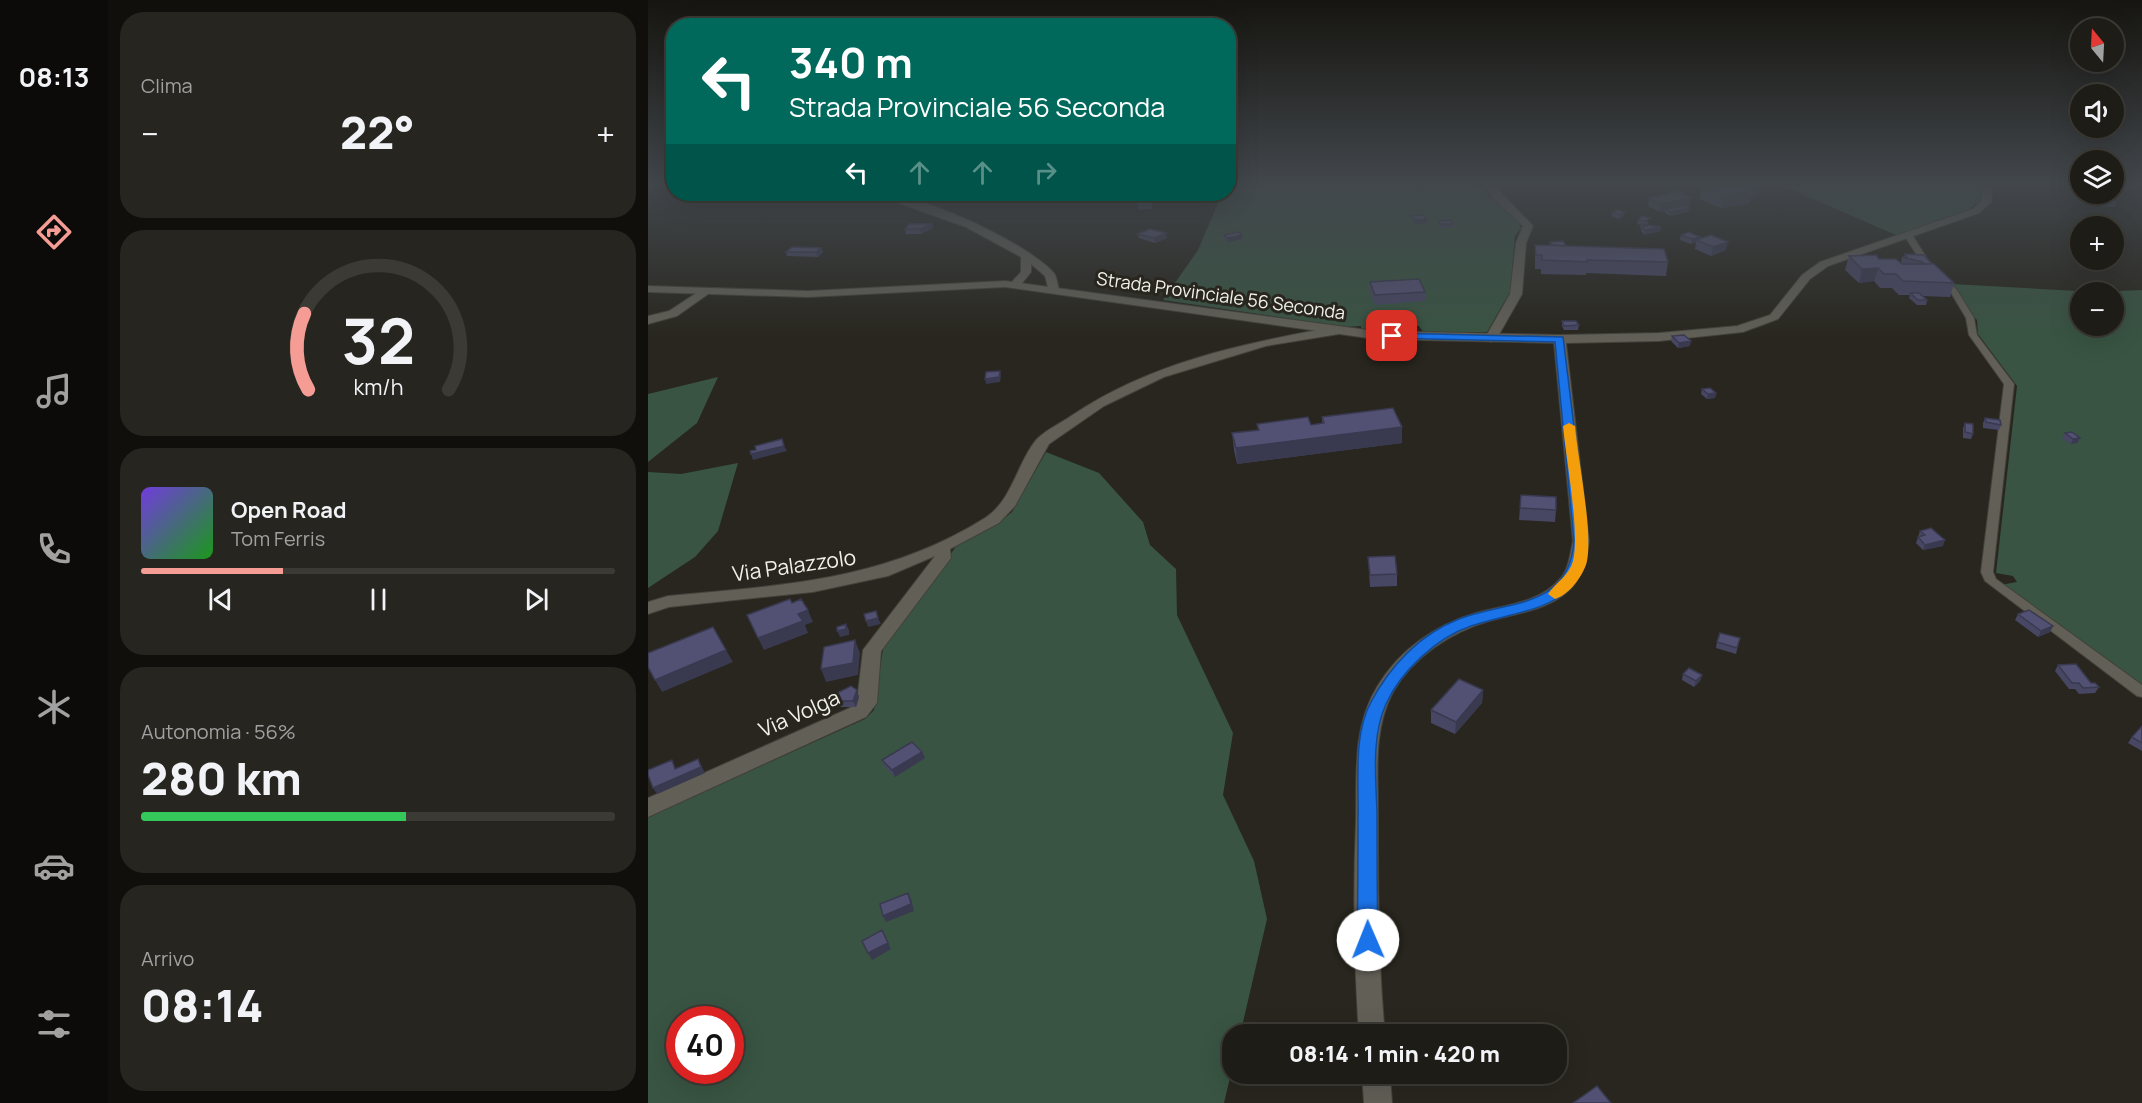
<!DOCTYPE html>
<html lang="it">
<head>
<meta charset="utf-8">
<style>
	body { margin:0; font-family:Manrope,sans-serif; background:#26251f; color:#f1f3f6; height:100vh; display:flex; flex-direction:column; font-size:22px; white-space:nowrap }
	* { box-sizing:border-box; margin:0 }
	p { font-size:20px; color:#a1a1a1 }
	.icon { flex:none; width:33px; height:33px; fill:none; stroke:currentColor; stroke-width:2; stroke-linecap:round; stroke-linejoin:round }
	.map { position:relative; flex:1; overflow:hidden }
	.details { display:flex; flex-direction:column; gap:12px; padding:12px; background:#100f0c; width:540px }
	.details>* { flex:none }
	.guide { position:absolute; left:18px; top:18px; width:570px; height:183px; border-radius:24px; box-shadow:0 6px 24px #0002,0 0 0 2px #3c3a35; background:#00695c; color:#fff; overflow:hidden }
	.needle { width:39px; rotate:342deg }
	.tools { position:absolute; left:1422px; top:18px; display:grid; gap:12px }
	.tools a { display:grid; place-items:center; width:54px; height:54px; border-radius:50%; background:#1e1c16; box-shadow:0 6px 24px #0002,0 0 0 2px #3c3a35; font-size:30px }
	.speed { position:absolute; left:18px; top:1006px; display:flex; gap:12px; font-size:30px; font-weight:700; text-align:center }
	.speed>* { display:grid; place-content:center; width:78px; height:78px; border-radius:50%; background:#1e1c16; box-shadow:0 6px 24px #0002,0 0 0 2px #3c3a35; line-height:1 }
	.speed .limit { border:9px solid #d22; background:#fff; color:#111 }
	.pin { position:absolute; display:grid; place-items:center; width:51px; height:51px; color:#fff; margin:-26px; border-radius:12px; box-shadow:0 3px 9px #0006 }
	.me { position:absolute; width:66px; margin:-33px; rotate:359deg; stroke-linejoin:round; filter:drop-shadow(0 0 4px #0008) }
	.turn { display:flex; align-items:center; gap:21px; height:126px; padding:0 24px; font-size:27px }
	.turn .icon { width:78px; height:78px; stroke-width:2.5 }
	.turn b { display:block; font-size:42px; line-height:51px }
	.lanes { display:flex; align-items:center; height:57px; padding:0 24px; background:#0003; justify-content:center; gap:30px; direction:ltr }
	.lanes .off { opacity:.35 }
	.big { font-size:45px; font-weight:800; line-height:1.1 }
	.details .card { flex:1; display:flex; flex-direction:column; justify-content:center; gap:9px; min-width:0; padding:0 21px; border-radius:24px; background:#26251f }
	.details .dial { align-items:center; gap:0 }
	.dial svg { height:156px; overflow:visible; fill:none; stroke:#3c3a35; stroke-width:7; stroke-linecap:round; text-anchor:middle }
	.dial text { fill:#f1f3f6; stroke:none }
	.song { display:flex; align-items:center; gap:18px }
	.cover { width:72px; height:72px; border-radius:9px; background:linear-gradient(135deg,hsl(260 70% 55%),hsl(120 70% 35%)) }
	.played { height:6px; border-radius:3px; background:linear-gradient(90deg,#f59c95 30%,#3c3a35 30%) }
	.keys { display:flex; justify-content:space-around; direction:ltr }
	.heat { display:flex; justify-content:space-between; align-items:center; font-size:33px; direction:ltr }
	.charge { height:9px; border-radius:4px; background:linear-gradient(90deg,#34c759 56%,#3c3a35 0) }
	.trip { position:absolute; left:574px; top:1024px; width:345px; height:60px; border-radius:24px; background:#1e1c16; box-shadow:0 6px 24px #0002,0 0 0 2px #3c3a35; font-weight:800; line-height:60px; text-align:center }
	main { display:flex; flex:1; min-height:0 }
	.menu { display:flex; flex-direction:column; width:108px; justify-content:space-around; align-items:center; background:#0c0b09; color:#a1a1a1 }
	.menu .icon { width:42px; height:42px }
	.menu .selected { color:#f59c95 }
	.menu b { font-size:27px; color:#f1f3f6 }
	.map>svg:first-child { display:block }
	.green { fill:#395443; fill-rule:evenodd }
	.lines { fill:none; stroke-linecap:round; stroke-linejoin:round }
	.service-casing { stroke:#42413a; stroke-width:2 }
	.minor-casing { stroke:#42413a; stroke-width:2 }
	.tertiary-casing { stroke:#42413a; stroke-width:2 }
	.service { fill:#615f56; fill-rule:evenodd }
	.minor { fill:#615f56; fill-rule:evenodd }
	.tertiary { fill:#615f56; fill-rule:evenodd }
	.wall { fill:#474663 }
	.shaded-wall { fill:#393950 }
	.building { fill:#525173; stroke:#393950; stroke-width:1.5 }
	.route { fill:#1a73e8; stroke:#114b97; stroke-width:1.5 }
	.slow { fill:#f59e0b }
	.labels { text-anchor:middle; dominant-baseline:central; stroke-width:6; stroke-linejoin:round; paint-order:stroke }
	.far-street-label { font-size:18px; fill:#f2f1ec; stroke:#28261e }
	.street-label { font-size:21px; fill:#f2f1ec; stroke:#28261e }
</style>
</head>
<body>
<main>
<nav class="menu">
<b>08:13</b>
<svg class="icon selected" aria-label="directions" viewBox="0 0 24 24"><path d="M12 3l9 9-9 9-9-9zM9 14v-3h6M13 9l2 2-2 2"/></svg>
<svg class="icon" aria-label="music" viewBox="0 0 24 24"><path d="M9 18V5l10-2v13"/><circle cx="6" cy="18" r="3"/><circle cx="16" cy="16" r="3"/></svg>
<svg class="icon" aria-label="phone" viewBox="0 0 24 24"><path d="M5 4h4l2 5-3 2q2 4 5 5l2-3 5 2v4C11 20 4 13 5 4z"/></svg>
<svg class="icon" aria-label="climate" viewBox="0 0 24 24"><path d="M12 3v18M4 7l16 10M4 17L20 7"/></svg>
<svg class="icon" aria-label="car" viewBox="0 0 24 24"><path d="M5 17H2v-5l4-1 3-4h7l3 4 3 1v5h-3M9 17h6M6 11h13"/><circle cx="7" cy="17" r="2"/><circle cx="17" cy="17" r="2"/></svg>
<svg class="icon" aria-label="filters" viewBox="0 0 24 24"><path d="M4 7h16M4 17h16"/><circle cx="9" cy="7" r="2"/><circle cx="15" cy="17" r="2"/></svg>
</nav>
<section class="details">
<div class="card"><p>Clima</p>
<div class="heat"><a>−</a><b class="big">22°</b><a>+</a></div>
</div>
<div class="card dial"><svg viewBox="0 0 100 80">
<path d="M14 69A42 42 0 1 1 86 69"/>
<path d="M14 69A42 42 0 0 1 12 30" stroke="#f59c95"/>
<text x="50" y="56" font-size="32" font-weight="700">32</text>
<text x="50" y="72" font-size="11">km/h</text>
</svg></div>
<div class="card">
<div class="song"><i class="cover"></i><div><b>Open Road</b><p>Tom Ferris</p></div></div>
<div class="played"></div>
<div class="keys"><svg class="icon" aria-label="previous" viewBox="0 0 24 24"><path d="M18 5L8 12l10 7zM5 5v14"/></svg><svg class="icon" aria-label="pause" viewBox="0 0 24 24"><path d="M8 5v14M16 5v14"/></svg><svg class="icon" aria-label="next" viewBox="0 0 24 24"><path d="M6 5l10 7-10 7zM19 5v14"/></svg></div>
</div>
<div class="card"><p>Autonomia · 56%</p><b class="big">280 km</b><div class="charge"></div></div>
<div class="card"><p>Arrivo</p><b class="big">08:14</b></div>
</section>
<div class="map">
<svg width="1494" height="1103" viewBox="0 0 1494 1103">
	<rect width="100%" height="100%" fill="#28261e"/>
	<path class="green" d="M581 185H834L827 187 835 188C844 204 867 211 873 228L867 236 862 292 839 332H775L771 326H760L762 332 713 330V326L698 327 515 300 550 250 574 194H580Z
		M1133 185H1334L1331 201 1322 209 1248 235Z
		M1304 284 1447 292 1494 290V686L1352 585 1369 582 1365 576 1348 573 1369 386 1330 334 1329 320 1318 309ZM1432 292H1466V326H1432Z
		M70 377 49 423 0 462V394Z
		M398 452 451 473 495 522 502 545 528 569 529 615 585 733 575 795 606 861 619 919 592 1035H585V1065L576 1103H0V817L217 719 226 710 235 649 309 545 349 524 364 512ZM32 1020H82V1071H32Z
		M90 463 70 531 47 557 0 588V472L33 474Z"/>
	<g class="lines">
		<defs>
			<path id="service" d="M1257 233H1263L1280 260 1309 290 1326 318 1329 335 1366 384 1345 572 1348 579 1494 685V697L1489 696 1337 581 1333 572 1356 384 1321 335 1318 318 1302 291 1274 263 1256 235Z"/>
			<path id="minor" d="M837 185H846L885 226 878 243 874 294 849 338 843 342 837 338 862 294 868 243 875 226 846 199Z
				M225 194C266 189 377 242 405 272 409 276 409 283 411 289L401 291 397 276 383 264V272L371 287H363L361 285 373 272V257L318 227Z
				M53 290 63 292 29 316 0 324V316L21 311Z
				M687 327 693 331 691 334 618 346 516 377 456 406 401 444 367 506 351 523 302 549 303 558 233 651 229 703 218 717 0 817V798L204 707 209 701 215 650 287 556 240 576 165 592 21 607 0 614V602L20 596C135 585 236 581 337 518 365 500 369 462 389 439 398 430 413 423 423 416 501 363 595 343 687 327Z"/>
			<path id="tertiary" d="M1336 185H1345L1343 202 1331 213 1180 266 1162 279 1130 319 1095 332 1011 341 918 343 941 541C938 557 935 574 924 587 903 610 870 613 841 621 803 632 765 657 745 692 725 729 730 773 730 813 730 887 730 961 737 1035H711C706 964 705 892 708 821 709 775 704 728 729 687 751 650 787 625 828 613 856 605 892 603 912 579 921 569 922 554 925 541L906 343 727 339 357 287 160 297 0 292V286L160 291 357 281 727 331 912 335 1011 333 1089 326 1122 315 1154 275 1172 262 1325 209 1333 201Z
				M714 1074H742L744 1103H716Z"/>
		</defs>
		<use href="#service" class="service-casing"/>
		<use href="#minor" class="minor-casing"/>
		<use href="#tertiary" class="tertiary-casing"/>
		<use href="#service" class="service"/>
		<use href="#minor" class="minor"/>
		<use href="#tertiary" class="tertiary"/>
	</g>
	<path class="wall" d="M769 185H776L775 193H769Z
		M1054 185H1110L1108 197 1102 198 1101 204 1073 208 1051 199 1053 186Z
		M1466 185H1494L1493 188 1466 190Z
		M1023 191 1041 207H1039L1041 208 1040 212 1022 216 1017 213V211L1011 212 1000 206 1001 198 1023 193Z
		M1448 198 1468 203 1467 207 1449 206 1446 202Z
		M504 201V209L491 210 490 205Z
		M969 210 976 216 971 219 964 217V213Z
		M763 216 779 219V223L767 224 763 220Z
		M990 220 1001 222 998 225 1013 227 1012 231 996 235 993 231 994 229 992 228 993 225 989 224Z
		M791 221 805 224V228H792Z
		M284 224 285 228 273 234H258L257 229Z
		M490 234 519 238 507 243 491 238Z
		M576 235 594 239 580 242 576 239Z
		M1033 235 1052 239 1078 250 1063 256 1047 249 1048 242 1043 244 1032 240Z
		M902 242 918 246 1020 262 1018 276 938 273V275L893 274V269H887V245H902Z
		M173 248 175 252 170 257 139 256 138 252Z
		M1257 254 1284 264 1306 283 1302 297 1274 296 1279 300 1278 305H1269L1261 298 1262 295H1251L1244 288H1232L1226 281 1211 283 1197 270 1201 256 1231 259 1253 263 1254 257H1256Z
		M722 282 777 292V301L727 305 722 291Z
		M914 321 931 325 930 330H916L914 326Z
		M1024 336 1042 346 1030 348 1023 341Z
		M1054 389 1068 393 1067 398 1059 399 1053 394Z
		M674 417 754 427V443L589 464 586 450 584 433 610 430 609 424 663 425 674 424Z
		M1337 418 1353 425 1351 430 1335 428V423Z
		M1317 423 1325 434 1323 439 1315 438V428Z
		M1417 433 1432 438 1429 443 1423 444 1414 439Z
		M873 495 908 510 907 522 871 520Z
		M1272 531 1295 546 1275 550 1268 543Z
		M720 557 749 574V586L722 587Z
		M1370 614 1405 626 1402 632 1390 637 1367 620Z
		M1092 638 1088 654 1068 648 1069 642Z
		M1410 665 1451 687 1447 693 1431 694 1427 689H1421L1407 671Z
		M1035 674 1054 675 1052 681 1046 687 1034 680Z
		M835 690 834 703 807 734 783 723V710Z
		M185 695 211 697 208 707H193L188 702Z
		M1494 726V751L1480 743 1484 737Z
		M274 752 277 758 247 777 237 767 234 760Z"/>
	<path class="shaded-wall" d="M1105 185H1110L1108 197 1102 198 1101 204 1073 208 1075 195 1095 187Z
		M1043 198 1041 207 1020 210 1017 209V211L1011 212 1012 204Z
		M1041 208 1040 212 1022 216V212Z
		M977 212 976 216 971 219 972 215Z
		M779 219V223L767 224V220Z
		M284 224 285 228 273 234 272 229Z
		M1013 227 1012 231 996 235 997 230Z
		M518 233 519 238 507 243 506 238Z
		M594 235V239L580 242 579 238Z
		M1052 237V241L1048 240V242L1043 244 1044 239Z
		M1080 242 1078 250 1063 256 1065 247Z
		M173 248 175 252 170 257 168 252Z
		M1230 268 1226 281 1211 283 1214 269Z
		M1043 341 1042 346 1030 348 1031 343Z
		M352 371 353 376 352 382 338 384 337 379Z
		M1068 393 1067 398 1059 399 1060 394Z
		M754 427V443L589 464 588 448Z
		M1432 438 1429 443 1423 444 1425 439Z
		M136 446 139 451 105 460 103 454Z
		M1297 540 1295 546 1275 550 1277 545Z
		M160 610 165 622 157 625 160 633 116 650 110 638 150 614Z
		M230 618 233 624 220 627 218 621Z
		M198 624 201 630V635L192 637 189 631Z
		M1405 626 1402 632 1390 637 1393 631Z
		M207 640 212 653 210 675 178 682 173 669Z
		M78 650 85 662 14 692 7 680Z
		M1054 675 1052 681 1046 687 1048 681Z
		M209 690 211 697 208 707 205 701Z
		M835 690 834 703 807 734 808 722Z
		M274 752 277 758 247 777 244 770Z
		M50 759 57 773 9 794 5 788Z
		M260 893 263 899 266 911 238 922 235 916Z
		M240 943 243 949 224 960 220 953Z"/>
	<path class="building" d="M769 185H776L775 189 769 188Z
		M1061 185H1105L1095 187 1103 191 1075 195 1053 186Z
		M1030 190 1043 198 1012 204 1001 198 1025 192 1023 191Z
		M1448 198 1465 199 1468 203 1451 202Z
		M504 201V205H490V202Z
		M1036 206 1041 208 1022 212 1017 209Z
		M969 210 977 212 972 215 964 213Z
		M775 215 779 219 767 220 763 216Z
		M994 216 1002 218 998 221 990 220Z
		M804 220 805 224H792L791 221Z
		M261 224H284L272 229H257Z
		M993 224 1013 227 997 230 994 227 998 226Z
		M502 229 518 233 506 238 490 234Z
		M590 232 594 235 579 238 576 235Z
		M1041 232 1052 237 1044 239 1033 235Z
		M1063 235 1080 242 1065 247 1048 240Z
		M915 241 918 246 905 245 902 242Z
		M887 245 1016 249 1020 262 939 260V262L894 260V255H888Z
		M144 247 173 248 168 252H138Z
		M1257 254 1276 255 1284 264H1276L1274 262 1254 257H1259Z
		M1228 255 1231 259H1248L1254 264H1286L1306 283 1255 281 1248 274H1236L1230 268 1214 269 1201 256Z
		M771 279 777 292 727 295 722 282Z
		M1262 293H1271L1279 300H1270Z
		M914 321H928L931 325 916 326Z
		M1036 335 1043 341 1031 343 1024 336Z
		M352 371 351 377 337 379 338 372Z
		M1062 388 1068 393 1060 394 1054 389Z
		M745 408 754 427 588 448 584 433 611 430 609 424 660 417 663 425 676 423 674 417Z
		M1337 418 1352 420 1353 425 1338 422Z
		M1317 423 1325 424V434L1317 432Z
		M1424 432 1432 438 1425 439 1417 433Z
		M134 439 136 446 103 454 102 451 108 450 107 446Z
		M873 495 908 497V510L872 508Z
		M1283 528 1297 540 1277 545 1270 537 1277 535 1272 531Z
		M747 556 749 574 722 575 720 557Z
		M142 599 144 603 153 599 160 610 150 614 155 621 110 638 99 615Z
		M1381 610 1405 626 1393 631 1370 614Z
		M228 611 230 618 218 621 216 614Z
		M198 624V629L189 631V627Z
		M65 627 78 650 7 680 0 667V653Z
		M1072 633 1092 638 1089 648 1069 642Z
		M207 640 205 663 173 669 176 647Z
		M1428 664 1443 683H1447L1451 687 1435 688 1431 683H1424L1410 665Z
		M1041 668 1054 675 1048 681 1035 674Z
		M811 679 835 690 808 722 783 710Z
		M203 686 209 690 205 701H191L185 695Z
		M1494 726V743L1484 737Z
		M264 742 274 752 244 770 234 760Z
		M50 759 53 767 5 788 0 775V770L24 760 27 769Z
		M260 893 263 904 235 916 232 904Z
		M234 930 240 943 220 953 214 941Z
		M949 1086 963 1103H925Z"/>
	<linearGradient id="sky" x2="0" y2="1"><stop stop-color="#161510"/><stop offset="0.54" stop-color="#42474c"/><stop offset="1" stop-color="#42474c" stop-opacity="0"/></linearGradient>
	<rect width="1494" height="340" fill="url(#sky)"/>
	<path class="route" d="M744 333 915 337 940 541C935 612 876 608 823 626 788 638 753 671 738 704 723 737 728 778 729 813 729 855 729 898 730 940L727 947 720 950 712 947 709 940C710 900 710 859 710 818 711 781 705 735 723 702 742 666 772 634 811 619 860 600 921 610 926 541L907 342 740 338 739 336Z"/>
	<path class="slow" d="M921 423 927 426C930 460 945 531 939 561 936 575 921 595 907 599L900 594C908 582 921 576 925 561 932 532 918 459 915 426Z"/>
	<g class="labels">
		<g class="far-street-label">
			<text transform="translate(573 295) rotate(8)">Strada Provinciale 56 Seconda</text>
		</g>
		<g class="street-label">
			<text transform="translate(146 565) rotate(-8)">Via Palazzolo</text>
			<text transform="translate(151 713) rotate(-24)">Via Volga</text>
		</g>
	</g>
</svg>
<div class="tools">
<a><svg class="needle" viewBox="-14 -14 28 28"><path d="M0-13l5 13h-10z" fill="#e53935"/><path d="M0 13l5-13h-10z" fill="#a1a1a1"/></svg></a>
<a><svg class="icon" aria-label="sound" viewBox="0 0 24 24"><path d="M4 9h4l5-4v14l-5-4H4zM17 9q2 3 0 6"/></svg></a>
<a><svg class="icon" aria-label="layers" viewBox="0 0 24 24"><path d="M12 4l9 5-9 5-9-5zM3 14l9 5 9-5"/></svg></a>
<a>+</a>
<a>−</a>
</div>
<div class="speed"><div class="limit">40</div></div>
<div class="pin" style="left:744px;top:336px;background:#d93025"><svg class="icon" aria-label="arrive" viewBox="0 0 24 24"><path d="M6 21V4h12l-3 4 3 4H6"/></svg></div>
<svg class="me" style="left:720px;top:940px" viewBox="-20 -20 40 40"><circle r="19" fill="#fff"/><path d="M0-13L10 11 0 6-10 11z" fill="#1a73e8"/></svg>
<div class="trip">08:14 · 1 min · 420 m</div>
<div class="guide">
<div class="turn"><svg class="icon" aria-label="left" viewBox="0 0 24 24"><path d="M17 20v-9H6M10 6l-5 5 5 5"/></svg><div><b>340 m</b>Strada Provinciale 56 Seconda</div></div>
<div class="lanes"><svg class="icon" aria-label="left" viewBox="0 0 24 24"><path d="M17 20v-9H6M10 6l-5 5 5 5"/></svg><svg class="icon off" aria-label="ahead" viewBox="0 0 24 24"><path d="M12 20V5M6 11l6-6 6 6"/></svg><svg class="icon off" aria-label="ahead" viewBox="0 0 24 24"><path d="M12 20V5M6 11l6-6 6 6"/></svg><svg class="icon off" aria-label="right" viewBox="0 0 24 24"><path d="M7 20v-9h11M14 6l5 5-5 5"/></svg></div>
</div>
</div>
</main>
</body>
</html>
